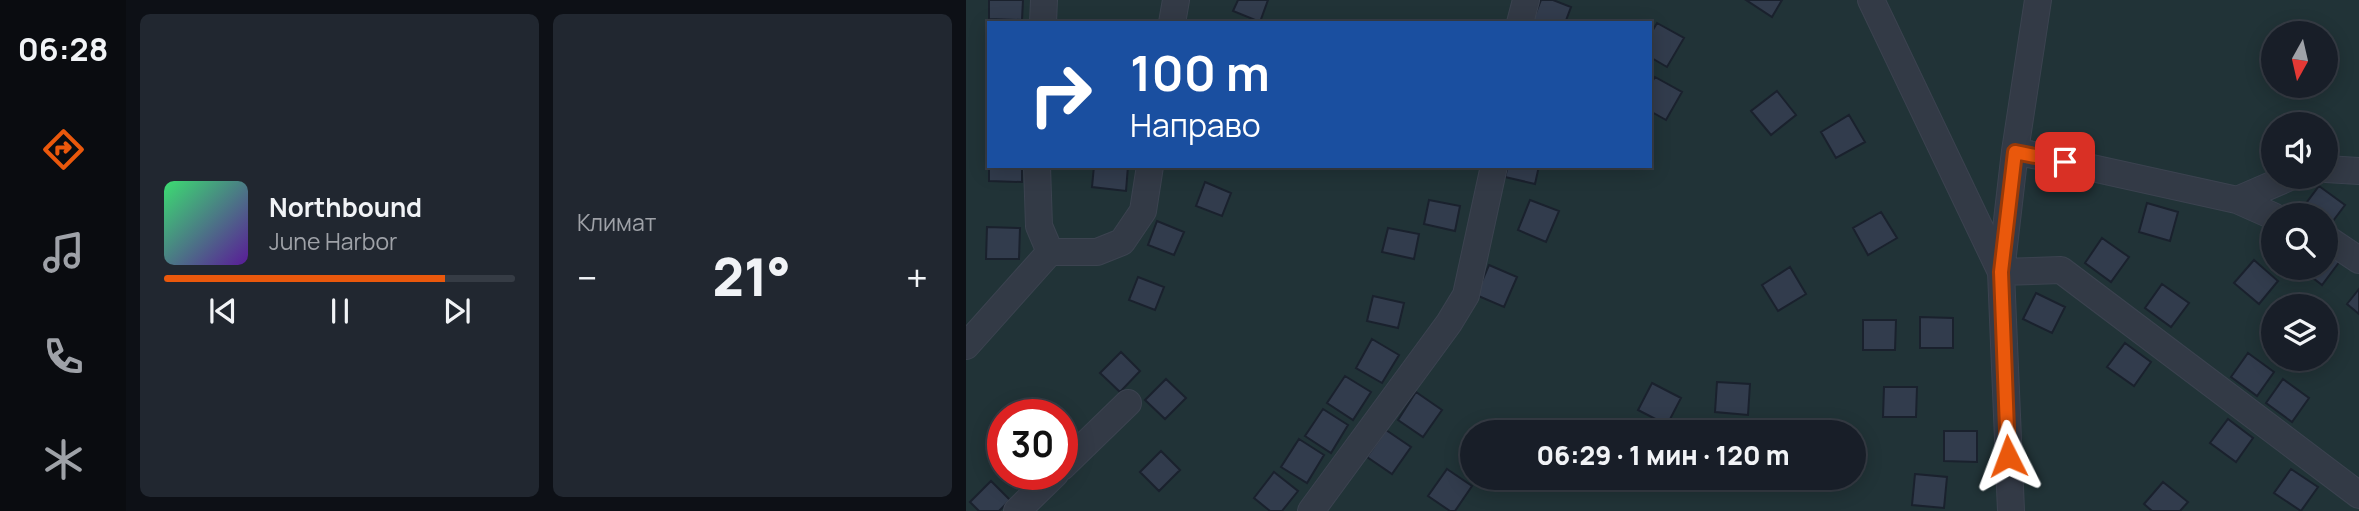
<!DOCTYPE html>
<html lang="ru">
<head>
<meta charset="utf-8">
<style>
	body { margin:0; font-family:Manrope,sans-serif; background:#212730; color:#f1f3f6; height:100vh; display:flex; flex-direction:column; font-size:26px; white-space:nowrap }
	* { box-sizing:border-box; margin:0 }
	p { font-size:23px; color:#9fa2a8 }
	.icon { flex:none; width:38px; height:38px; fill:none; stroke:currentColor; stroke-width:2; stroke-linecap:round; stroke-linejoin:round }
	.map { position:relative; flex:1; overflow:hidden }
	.sheet { display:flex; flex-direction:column; gap:14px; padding:14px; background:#0d1016; width:840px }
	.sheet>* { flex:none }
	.guide { position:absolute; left:21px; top:21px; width:665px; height:147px; border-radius:0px; box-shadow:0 4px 18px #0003,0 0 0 2px #363c45; background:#1a4fa0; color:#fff; overflow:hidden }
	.needle { width:46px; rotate:188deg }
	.fabs { position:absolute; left:1295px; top:21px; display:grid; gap:14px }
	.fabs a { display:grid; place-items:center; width:77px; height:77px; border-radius:50%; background:#181e28; box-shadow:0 4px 18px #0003,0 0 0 2px #363c45; font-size:35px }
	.speed { position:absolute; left:21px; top:399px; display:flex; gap:14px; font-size:35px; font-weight:700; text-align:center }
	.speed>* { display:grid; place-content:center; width:91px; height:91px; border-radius:50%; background:#181e28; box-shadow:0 4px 18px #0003,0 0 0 2px #363c45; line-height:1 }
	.speed .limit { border:10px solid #d22; background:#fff; color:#111 }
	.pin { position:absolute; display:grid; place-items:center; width:60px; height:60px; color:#fff; margin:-30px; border-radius:14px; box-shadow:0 4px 10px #0006 }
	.me { position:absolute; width:77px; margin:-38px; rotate:357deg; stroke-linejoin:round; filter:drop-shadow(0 0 5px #0008) }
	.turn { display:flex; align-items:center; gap:24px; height:147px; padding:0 28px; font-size:32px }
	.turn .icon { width:91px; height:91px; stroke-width:2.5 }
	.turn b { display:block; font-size:49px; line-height:60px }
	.big { font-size:52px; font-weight:800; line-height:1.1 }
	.sheet .widget { flex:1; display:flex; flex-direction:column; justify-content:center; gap:10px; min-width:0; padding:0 24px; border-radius:10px; background:#212730 }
	.song { display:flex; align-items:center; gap:21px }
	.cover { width:84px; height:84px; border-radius:10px; background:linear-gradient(135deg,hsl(140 70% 55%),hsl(270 70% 35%)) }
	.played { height:7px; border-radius:4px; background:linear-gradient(90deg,#ea580c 80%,#363c45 80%) }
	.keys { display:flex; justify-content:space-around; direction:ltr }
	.heat { display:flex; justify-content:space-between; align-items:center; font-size:38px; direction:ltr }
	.sheet .tiles { flex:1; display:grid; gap:14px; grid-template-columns:repeat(2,1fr) }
	.trip { position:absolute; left:494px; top:420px; width:406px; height:70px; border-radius:35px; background:#181e28; box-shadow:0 4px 18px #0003,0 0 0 2px #363c45; font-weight:800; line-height:70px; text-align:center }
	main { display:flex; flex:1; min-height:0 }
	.tabs { display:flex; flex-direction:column; width:126px; justify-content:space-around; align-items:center; background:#0a0c10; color:#9fa2a8 }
	.tabs .icon { width:49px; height:49px }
	.tabs .selected { color:#ea580c }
	.tabs b { font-size:32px; color:#f1f3f6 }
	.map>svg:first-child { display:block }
	.green { fill:#213337; fill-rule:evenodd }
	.building { fill:#323c4d; stroke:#1a212d; stroke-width:2 }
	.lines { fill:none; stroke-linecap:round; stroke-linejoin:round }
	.minor-casing { stroke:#3c4350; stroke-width:28 }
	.minor { stroke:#333a46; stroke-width:26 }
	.route-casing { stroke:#983908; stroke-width:18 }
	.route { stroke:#ea580c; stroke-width:12 }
</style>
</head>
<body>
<main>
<nav class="tabs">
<b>06:28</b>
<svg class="icon selected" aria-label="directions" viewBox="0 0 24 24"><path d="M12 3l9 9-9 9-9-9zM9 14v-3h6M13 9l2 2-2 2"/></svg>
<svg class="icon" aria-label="music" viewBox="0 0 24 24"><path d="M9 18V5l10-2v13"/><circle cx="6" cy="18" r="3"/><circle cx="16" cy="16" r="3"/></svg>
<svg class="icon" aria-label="phone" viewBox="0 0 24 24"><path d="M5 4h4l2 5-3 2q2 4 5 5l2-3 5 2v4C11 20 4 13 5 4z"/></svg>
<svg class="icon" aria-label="climate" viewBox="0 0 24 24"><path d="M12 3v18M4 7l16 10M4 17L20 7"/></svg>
</nav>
<section class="sheet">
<div class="tiles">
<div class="widget">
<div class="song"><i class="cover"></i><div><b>Northbound</b><p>June Harbor</p></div></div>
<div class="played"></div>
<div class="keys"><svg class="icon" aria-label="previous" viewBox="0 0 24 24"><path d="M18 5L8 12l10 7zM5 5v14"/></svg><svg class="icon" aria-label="pause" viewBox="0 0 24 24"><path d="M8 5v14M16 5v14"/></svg><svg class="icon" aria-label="next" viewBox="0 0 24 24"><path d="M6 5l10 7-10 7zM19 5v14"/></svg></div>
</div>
<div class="widget"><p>Климат</p>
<div class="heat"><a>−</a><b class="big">21°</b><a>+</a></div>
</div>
</div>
</section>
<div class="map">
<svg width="1393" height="511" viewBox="0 0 1393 511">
	<rect width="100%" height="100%" fill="#202836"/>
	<path class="green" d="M0 0H1393V511H0ZM23 23H684V166H23ZM1307 33H1360V86H1307ZM1307 124H1360V177H1307ZM1307 215H1360V268H1307ZM1307 306H1360V359H1307ZM37 415H96V474H37ZM506 432H887V478H506Z"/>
	<path class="building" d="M23 0H57L56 20 23 19Z
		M272 0H302L294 22 267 11Z
		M575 0H587L605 7 599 23H566Z
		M780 0H816L806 17Z
		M691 23 718 38 701 67 684 57V35Z
		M689 77 716 92 700 120 684 111V85Z
		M811 91 830 115 805 135 785 111Z
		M883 115 899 142 870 158 855 132Z
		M23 166H56V182L23 181Z
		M128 166H162L160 191 126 187Z
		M542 166H573L569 184 539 177Z
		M239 182 265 193 256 216 230 206Z
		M1353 186 1379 205 1361 229 1360 215H1342L1335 210Z
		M463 200 494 206 489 231 458 224Z
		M564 200 593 211 580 242 552 230Z
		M1181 203 1212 212 1204 241 1173 232Z
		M915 212 931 238 902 255 887 228Z
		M191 221 218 232 208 255 182 245Z
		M21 227 54 228 53 259H20Z
		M422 228 453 234 448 259 416 252Z
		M1136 238 1163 257 1145 282 1119 263Z
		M1360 250 1374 261 1356 285 1334 268H1360Z
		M1288 260 1312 281 1293 304 1268 283Z
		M523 265 551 277 538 307 510 295Z
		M824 267 840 294 812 311 796 285Z
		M172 277 198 287 189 310 163 300Z
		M1196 284 1223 303 1205 327 1179 308Z
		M1393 289V314L1381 304Z
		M1070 293 1099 307 1086 333 1057 319Z
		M407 296 438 303 432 328 401 321Z
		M954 317 987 318V348H954Z
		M897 320H930L929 350H897Z
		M406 339 433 355 416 383 390 368Z
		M1159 343 1185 362 1168 386 1141 367Z
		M155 352 174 371 154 392 134 373Z
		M1282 353 1308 372 1291 396 1265 377Z
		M379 376 405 392 387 420 361 403Z
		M200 379 220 398 199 419 179 400Z
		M1317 379 1343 398 1326 422 1300 403Z
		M751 382 784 384 782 415 749 412Z
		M686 383 715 398 701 425 672 410Z
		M918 387H951L950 417H917Z
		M450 392 476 410 457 437 432 420Z
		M357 409 382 425 365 453 339 436Z
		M1262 419 1287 438 1270 462 1244 443Z
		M420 430 445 447 426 474 401 457Z
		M978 431H1011V462L978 461Z
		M333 439 358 455 341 483 315 467Z
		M195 451 214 470 193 491 174 472Z
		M481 469 506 486 489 511H484L462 496Z
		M1325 469 1352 487 1335 511 1308 493Z
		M308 472 332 491 316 511H304L288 498Z
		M949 474 981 477 978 508 946 505Z
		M25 481 44 500 33 511H13L4 502Z
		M1197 482 1222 502 1214 511H1186L1178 504Z"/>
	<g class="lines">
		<defs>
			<path id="minor" d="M905 0 1035 272 1095 270 1393 495
				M77 23 78 0
				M206 23 210 0
				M554 23 560 0
				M1049 151 1271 200 1307 216
				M71 166 73 226 84 252
				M1360 169 1393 171
				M1271 200 1324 177
				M1360 238 1393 260
				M0 346 84 252H131L156 242 177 211 184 166
				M96 467 162 403
				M51 511 89 474
				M345 511 483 323 500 295 528 166
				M1045 511 1035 272 1049 151 1072 0"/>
		</defs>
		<use href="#minor" class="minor-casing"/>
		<use href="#minor" class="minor"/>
	</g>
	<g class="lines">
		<defs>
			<path id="route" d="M1042 456 1035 272 1049 152 1099 162"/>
		</defs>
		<use href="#route" class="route-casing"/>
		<use href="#route" class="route"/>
	</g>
</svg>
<div class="fabs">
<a><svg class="needle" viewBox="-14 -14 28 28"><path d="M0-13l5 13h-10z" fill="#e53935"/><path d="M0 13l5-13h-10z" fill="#9fa2a8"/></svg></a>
<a><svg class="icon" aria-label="sound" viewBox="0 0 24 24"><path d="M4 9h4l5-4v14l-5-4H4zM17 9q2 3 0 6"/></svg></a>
<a><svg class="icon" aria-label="search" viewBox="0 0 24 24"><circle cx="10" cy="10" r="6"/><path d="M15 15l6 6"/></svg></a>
<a><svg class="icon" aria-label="layers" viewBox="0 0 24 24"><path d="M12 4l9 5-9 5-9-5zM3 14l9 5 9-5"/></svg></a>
</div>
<div class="speed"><div class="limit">30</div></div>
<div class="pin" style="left:1099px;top:162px;background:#d93025"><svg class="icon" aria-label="arrive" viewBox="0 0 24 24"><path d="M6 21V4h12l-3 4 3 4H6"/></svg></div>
<svg class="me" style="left:1042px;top:456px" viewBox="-20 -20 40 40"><path d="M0-17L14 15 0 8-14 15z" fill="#ea580c" stroke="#fff" stroke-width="4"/></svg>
<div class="trip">06:29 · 1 мин · 120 m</div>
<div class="guide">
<div class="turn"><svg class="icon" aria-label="right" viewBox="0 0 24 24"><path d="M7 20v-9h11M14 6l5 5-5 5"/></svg><div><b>100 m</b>Направо</div></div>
</div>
</div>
</main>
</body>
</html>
